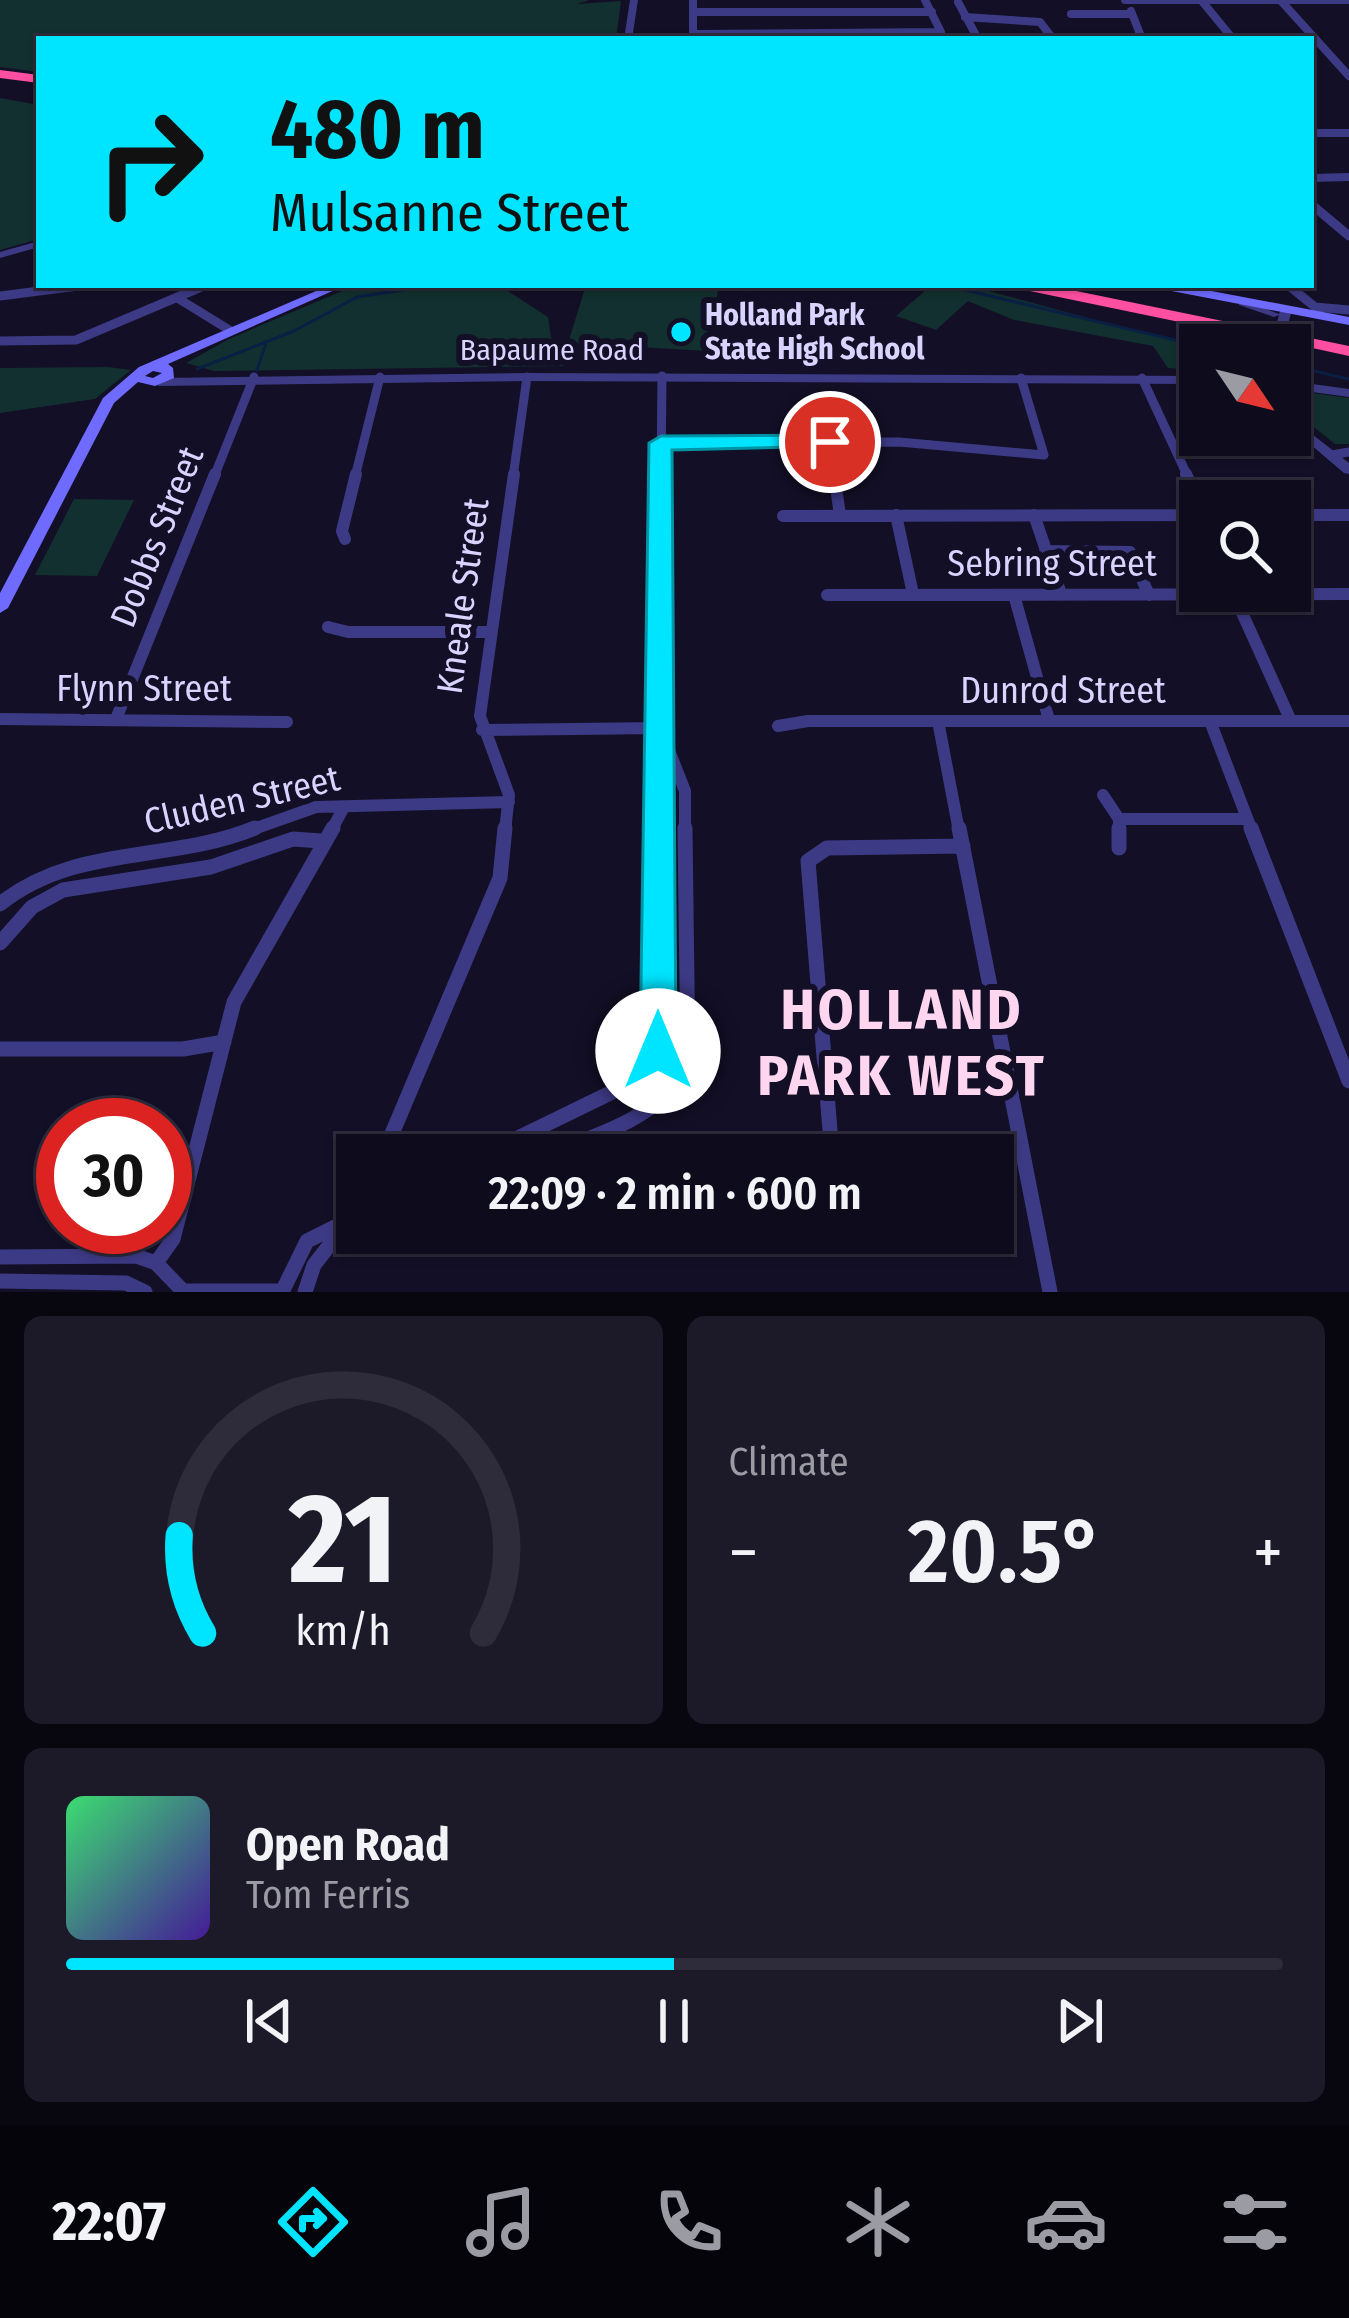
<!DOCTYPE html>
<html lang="en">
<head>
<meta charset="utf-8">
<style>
	body { margin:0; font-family:"Fira Sans Condensed",sans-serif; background:#1c1929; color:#f1f3f6; height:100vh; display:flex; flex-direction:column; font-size:45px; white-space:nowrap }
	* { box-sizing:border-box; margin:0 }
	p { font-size:39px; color:#9b9ba3 }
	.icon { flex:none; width:66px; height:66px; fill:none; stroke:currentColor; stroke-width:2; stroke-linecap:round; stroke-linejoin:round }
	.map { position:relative; height:1292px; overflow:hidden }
	.drawer { display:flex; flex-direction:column; gap:24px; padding:24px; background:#08060f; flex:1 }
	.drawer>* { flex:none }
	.hud { position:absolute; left:36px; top:36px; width:1278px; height:252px; border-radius:0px; box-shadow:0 3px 9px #0004,0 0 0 3px #2e2b3b; background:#00e5ff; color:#111; overflow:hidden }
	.needle { width:78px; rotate:125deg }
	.buttons { position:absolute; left:1179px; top:324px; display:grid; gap:24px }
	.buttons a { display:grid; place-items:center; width:132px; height:132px; border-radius:0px; background:#0e0b1c; box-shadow:0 3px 9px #0004,0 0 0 3px #2e2b3b; font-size:60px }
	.speed { position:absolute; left:36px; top:1098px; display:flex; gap:24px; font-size:60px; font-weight:700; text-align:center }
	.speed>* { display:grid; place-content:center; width:156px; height:156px; border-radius:50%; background:#0e0b1c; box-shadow:0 3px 9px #0004,0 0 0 3px #2e2b3b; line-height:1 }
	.speed .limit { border:18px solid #d22; background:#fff; color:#111 }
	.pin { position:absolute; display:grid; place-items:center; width:102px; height:102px; color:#fff; margin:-51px; border:6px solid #fff; border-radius:50%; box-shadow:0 3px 12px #0007 }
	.me { position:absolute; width:132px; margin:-66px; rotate:0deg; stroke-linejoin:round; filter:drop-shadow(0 0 9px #0008) }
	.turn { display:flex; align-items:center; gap:42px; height:252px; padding:0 36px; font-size:54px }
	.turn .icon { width:156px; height:156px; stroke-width:2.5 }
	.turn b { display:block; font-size:84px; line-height:102px }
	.big { font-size:90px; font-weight:600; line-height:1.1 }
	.drawer .widget { flex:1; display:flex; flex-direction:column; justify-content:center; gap:18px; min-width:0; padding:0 42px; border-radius:18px; background:#1c1929 }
	.drawer .dial { align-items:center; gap:0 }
	.dial svg { height:312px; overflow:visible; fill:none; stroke:#2e2b3b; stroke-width:7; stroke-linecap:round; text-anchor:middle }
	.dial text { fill:#f1f3f6; stroke:none }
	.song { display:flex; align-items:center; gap:36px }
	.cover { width:144px; height:144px; border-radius:18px; background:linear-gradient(135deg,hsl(140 70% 55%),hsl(260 70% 35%)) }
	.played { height:12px; border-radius:6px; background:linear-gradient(90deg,#00e5ff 50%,#2e2b3b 50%) }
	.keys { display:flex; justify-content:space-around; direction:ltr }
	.heat { display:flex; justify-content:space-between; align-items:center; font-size:66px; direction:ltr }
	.drawer .tiles { flex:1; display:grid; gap:24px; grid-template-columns:1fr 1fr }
	.widget:last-child { grid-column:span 2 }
	.trip { position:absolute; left:336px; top:1134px; width:678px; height:120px; border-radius:0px; background:#0e0b1c; box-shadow:0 3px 9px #0004,0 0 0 3px #2e2b3b; font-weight:600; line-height:120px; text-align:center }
	.dock { display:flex; height:192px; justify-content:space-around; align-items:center; background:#06040b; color:#9b9ba3 }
	.dock .icon { width:84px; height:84px }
	.dock .on { color:#00e5ff }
	.dock b { font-size:54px; color:#f1f3f6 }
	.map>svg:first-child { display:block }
	.green { fill:#12302f }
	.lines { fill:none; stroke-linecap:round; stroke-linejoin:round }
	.stream { stroke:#0a1f44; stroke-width:3 }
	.minor-far3 { stroke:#3d3a85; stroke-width:8 }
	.minor-far2 { stroke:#3d3a85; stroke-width:9 }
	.minor-far1 { stroke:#3d3a85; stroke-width:12 }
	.minor { stroke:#3d3a85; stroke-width:15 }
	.tertiary { fill:#3d3a85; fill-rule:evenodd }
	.secondary { fill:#6f6bff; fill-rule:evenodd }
	.motorway { fill:#ff4fa3; fill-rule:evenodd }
	.motorway-bridge { stroke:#ff4fa3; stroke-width:16 }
	.route { fill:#00e5ff; stroke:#0095a6; stroke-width:3 }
	.poi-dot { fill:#00e5ff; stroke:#130f26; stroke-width:4.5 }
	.labels { text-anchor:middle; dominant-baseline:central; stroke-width:12; stroke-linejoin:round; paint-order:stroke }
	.far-poi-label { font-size:30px; font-weight:bold; fill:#d9d4ff; stroke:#130f26; text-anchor:start }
	.far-street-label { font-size:30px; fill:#d9d4ff; stroke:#130f26 }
	.street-label { font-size:36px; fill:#d9d4ff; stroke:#130f26 }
	.near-district-label { font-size:57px; font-weight:bold; letter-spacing:3px; fill:#ffd6f0; stroke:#130f26 }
</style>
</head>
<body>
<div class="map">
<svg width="1349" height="1292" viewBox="0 0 1349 1292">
	<rect width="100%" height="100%" fill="#130f26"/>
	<path class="green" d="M0 0H589L577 4 621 1 616 39H39V72L0 67Z
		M0 98 39 105V239L0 250Z
		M356 285H513L506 290 548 317 551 337 565 351 563 366 214 371 186 363 229 339Z
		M586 285H719L708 351 568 343Z
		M911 285H966L1200 348V370L1168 368 1153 346 1014 320 968 301 936 330 896 316 927 289Z
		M108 367 131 370 95 399 0 413V368Z
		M1304 392 1349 398V444H1335L1290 408V395Z
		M74 499 134 500 97 576 35 575Z"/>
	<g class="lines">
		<path class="stream" d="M944 285 1200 346
			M1301 368 1349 379
			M197 369 294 331 357 297 438 285
			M257 370 266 343"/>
		<path class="minor-far3" d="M693 0V38
			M1125 0H1349
			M1201 0 1233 39
			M958 2 978 39
			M1282 2 1349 76
			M1131 11 1142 39
			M693 12H932
			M1071 14H1132
			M965 17 1040 22 1053 39
			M693 34 941 32 925 0
			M1311 133H1349
			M1311 178 1349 177
			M1311 204 1315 207"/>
		<path class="minor-far2" d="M1311 204 1349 236
			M1288 285 1315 307 1349 310
			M0 296 86 285
			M179 299 231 331
			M0 341 76 340 206 285
			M1142 378 1188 477
			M830 441 835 477
			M661 443 899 442 1044 455 1021 378
			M1332 455 1349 452
			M214 477 254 377
			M355 477 380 377
			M513 477 527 377
			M661 477 662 376"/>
		<path class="minor-far1" d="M834 474 840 515
			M1186 474 1200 504
			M896 515 913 594
			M1034 515 1061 594
			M1290 515H1349
			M783 516 1200 515
			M345 539 342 531 356 474
			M1045 551 1130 552 1149 595
			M827 595 1349 594
			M1014 595 1049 720
			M1234 595 1291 721
			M328 627 348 632H490
			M0 719 287 722
			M116 719 215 474
			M938 721 959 831
			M1210 721 1252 831
			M778 726 808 721H1349
			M482 730 660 728
			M663 735 685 791V831
			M1103 795 1119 819V831
			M1119 819H1247
			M248 831 316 807 509 802
			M331 831 343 809
			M505 831 509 795 480 716 514 474
			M659 831 661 474"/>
		<path class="minor" d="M959 828 1050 1292
			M1119 828V848
			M1251 828 1349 1081
			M0 904C75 844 170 863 255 828
			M0 943 32 907 63 890 211 867 293 839 321 841
			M0 1049H183L224 1042
			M383 1155 500 878 505 828
			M483 1155 641 1078 658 1056 659 828
			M549 1155C603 1131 659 1120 688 1063L685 828
			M832 1155 808 861 827 848 963 846
			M338 1237 390 1233
			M0 1257 136 1256 156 1263 183 1291H282
			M156 1263 173 1239 234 1002 333 828
			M0 1281 126 1283 145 1292
			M282 1292 307 1241 357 1216
			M305 1292 314 1265 350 1219"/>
		<path class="tertiary" d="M630 0H638L632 39H624Z
			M39 241V247L0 258V252Z
			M1243 300 1279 314 1282 307H1290L1292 309 1283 345H1271L1279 315 1274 317 1239 305V301Z
			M527 373 1200 376V384L527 381 159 386 153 382 159 378Z
			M1290 381 1349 389V397L1290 389Z
			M1290 417 1349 463V474L1344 473 1290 427Z"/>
		<path class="secondary" d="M330 285H346L168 364 173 368 174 378 155 386 138 382 114 403 8 608 0 613V593L103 398 139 367ZM153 371 162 373 153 378 145 376Z
			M1155 285H1180L1349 317V325L1161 289Z"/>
		<path class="motorway" d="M0 70 39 75V83L0 78Z
			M1017 285H1047L1247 326 1255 331 1247 336 1025 290Z
			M1291 334 1349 346V356L1285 342V336Z"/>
		<path class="motorway-bridge" d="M1247 331 1291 339"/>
	</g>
	<path class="route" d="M830 435 842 442 839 446 672 450 676 1051 671 1062 658 1067 646 1062 640 1051 649 443 661 436Z"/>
	<circle class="poi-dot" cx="681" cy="332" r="12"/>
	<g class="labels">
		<g class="far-poi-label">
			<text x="705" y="315">Holland Park<tspan x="705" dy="34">State High School</tspan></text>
		</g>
		<g class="far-street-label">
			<text x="552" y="350">Bapaume Road</text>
		</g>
		<g class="street-label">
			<text transform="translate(157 537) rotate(-68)">Dobbs Street</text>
			<text x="1052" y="564">Sebring Street</text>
			<text transform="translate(463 596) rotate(-82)">Kneale Street</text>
			<text x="144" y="689">Flynn Street</text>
			<text x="1063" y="691">Dunrod Street</text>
			<text transform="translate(242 800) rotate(-13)">Cluden Street</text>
		</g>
		<g class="near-district-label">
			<text x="902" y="1010">HOLLAND<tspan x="902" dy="66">PARK WEST</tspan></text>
		</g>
	</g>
</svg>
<div class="buttons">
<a><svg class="needle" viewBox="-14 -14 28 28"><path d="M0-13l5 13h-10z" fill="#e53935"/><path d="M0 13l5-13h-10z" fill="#9b9ba3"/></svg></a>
<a><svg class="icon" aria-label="search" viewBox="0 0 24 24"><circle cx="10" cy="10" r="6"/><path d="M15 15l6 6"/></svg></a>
</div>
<div class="speed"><div class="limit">30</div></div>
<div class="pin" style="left:830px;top:442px;background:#d93025"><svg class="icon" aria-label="arrive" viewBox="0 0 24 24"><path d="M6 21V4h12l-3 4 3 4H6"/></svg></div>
<svg class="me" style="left:658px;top:1051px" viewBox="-20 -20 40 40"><circle r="19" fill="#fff"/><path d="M0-13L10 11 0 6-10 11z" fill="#00e5ff"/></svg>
<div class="trip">22:09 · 2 min · 600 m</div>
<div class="hud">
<div class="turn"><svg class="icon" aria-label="right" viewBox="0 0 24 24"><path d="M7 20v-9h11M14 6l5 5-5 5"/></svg><div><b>480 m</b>Mulsanne Street</div></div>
</div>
</div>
<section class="drawer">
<div class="tiles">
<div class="widget dial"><svg viewBox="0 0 100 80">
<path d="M14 69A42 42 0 1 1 86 69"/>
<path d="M14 69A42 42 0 0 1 8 44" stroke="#00e5ff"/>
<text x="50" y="56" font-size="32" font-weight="700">21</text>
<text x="50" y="72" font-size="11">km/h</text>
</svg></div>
<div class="widget"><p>Climate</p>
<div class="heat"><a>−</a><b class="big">20.5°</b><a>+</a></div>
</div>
<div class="widget">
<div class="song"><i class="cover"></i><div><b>Open Road</b><p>Tom Ferris</p></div></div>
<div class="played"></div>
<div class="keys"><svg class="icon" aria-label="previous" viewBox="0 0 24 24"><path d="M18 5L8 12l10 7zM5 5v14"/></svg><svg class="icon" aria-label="pause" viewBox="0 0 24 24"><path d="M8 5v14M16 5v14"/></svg><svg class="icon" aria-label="next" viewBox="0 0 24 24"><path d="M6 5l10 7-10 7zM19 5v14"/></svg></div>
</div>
</div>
</section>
<nav class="dock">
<b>22:07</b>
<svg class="icon on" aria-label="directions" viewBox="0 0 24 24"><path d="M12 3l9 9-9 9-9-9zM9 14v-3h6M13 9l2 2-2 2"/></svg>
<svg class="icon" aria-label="music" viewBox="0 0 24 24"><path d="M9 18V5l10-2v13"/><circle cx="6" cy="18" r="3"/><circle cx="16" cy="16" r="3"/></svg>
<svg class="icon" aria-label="phone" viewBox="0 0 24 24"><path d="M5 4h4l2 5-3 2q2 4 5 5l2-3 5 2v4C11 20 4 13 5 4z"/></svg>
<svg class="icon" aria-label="climate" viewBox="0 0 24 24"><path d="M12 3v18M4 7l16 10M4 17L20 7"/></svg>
<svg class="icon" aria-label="car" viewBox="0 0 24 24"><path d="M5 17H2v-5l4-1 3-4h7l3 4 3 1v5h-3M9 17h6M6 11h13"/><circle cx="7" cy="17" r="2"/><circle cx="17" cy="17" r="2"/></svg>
<svg class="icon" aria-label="filters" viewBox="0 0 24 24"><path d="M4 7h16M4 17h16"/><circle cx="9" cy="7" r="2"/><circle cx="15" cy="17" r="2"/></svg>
</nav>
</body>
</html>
